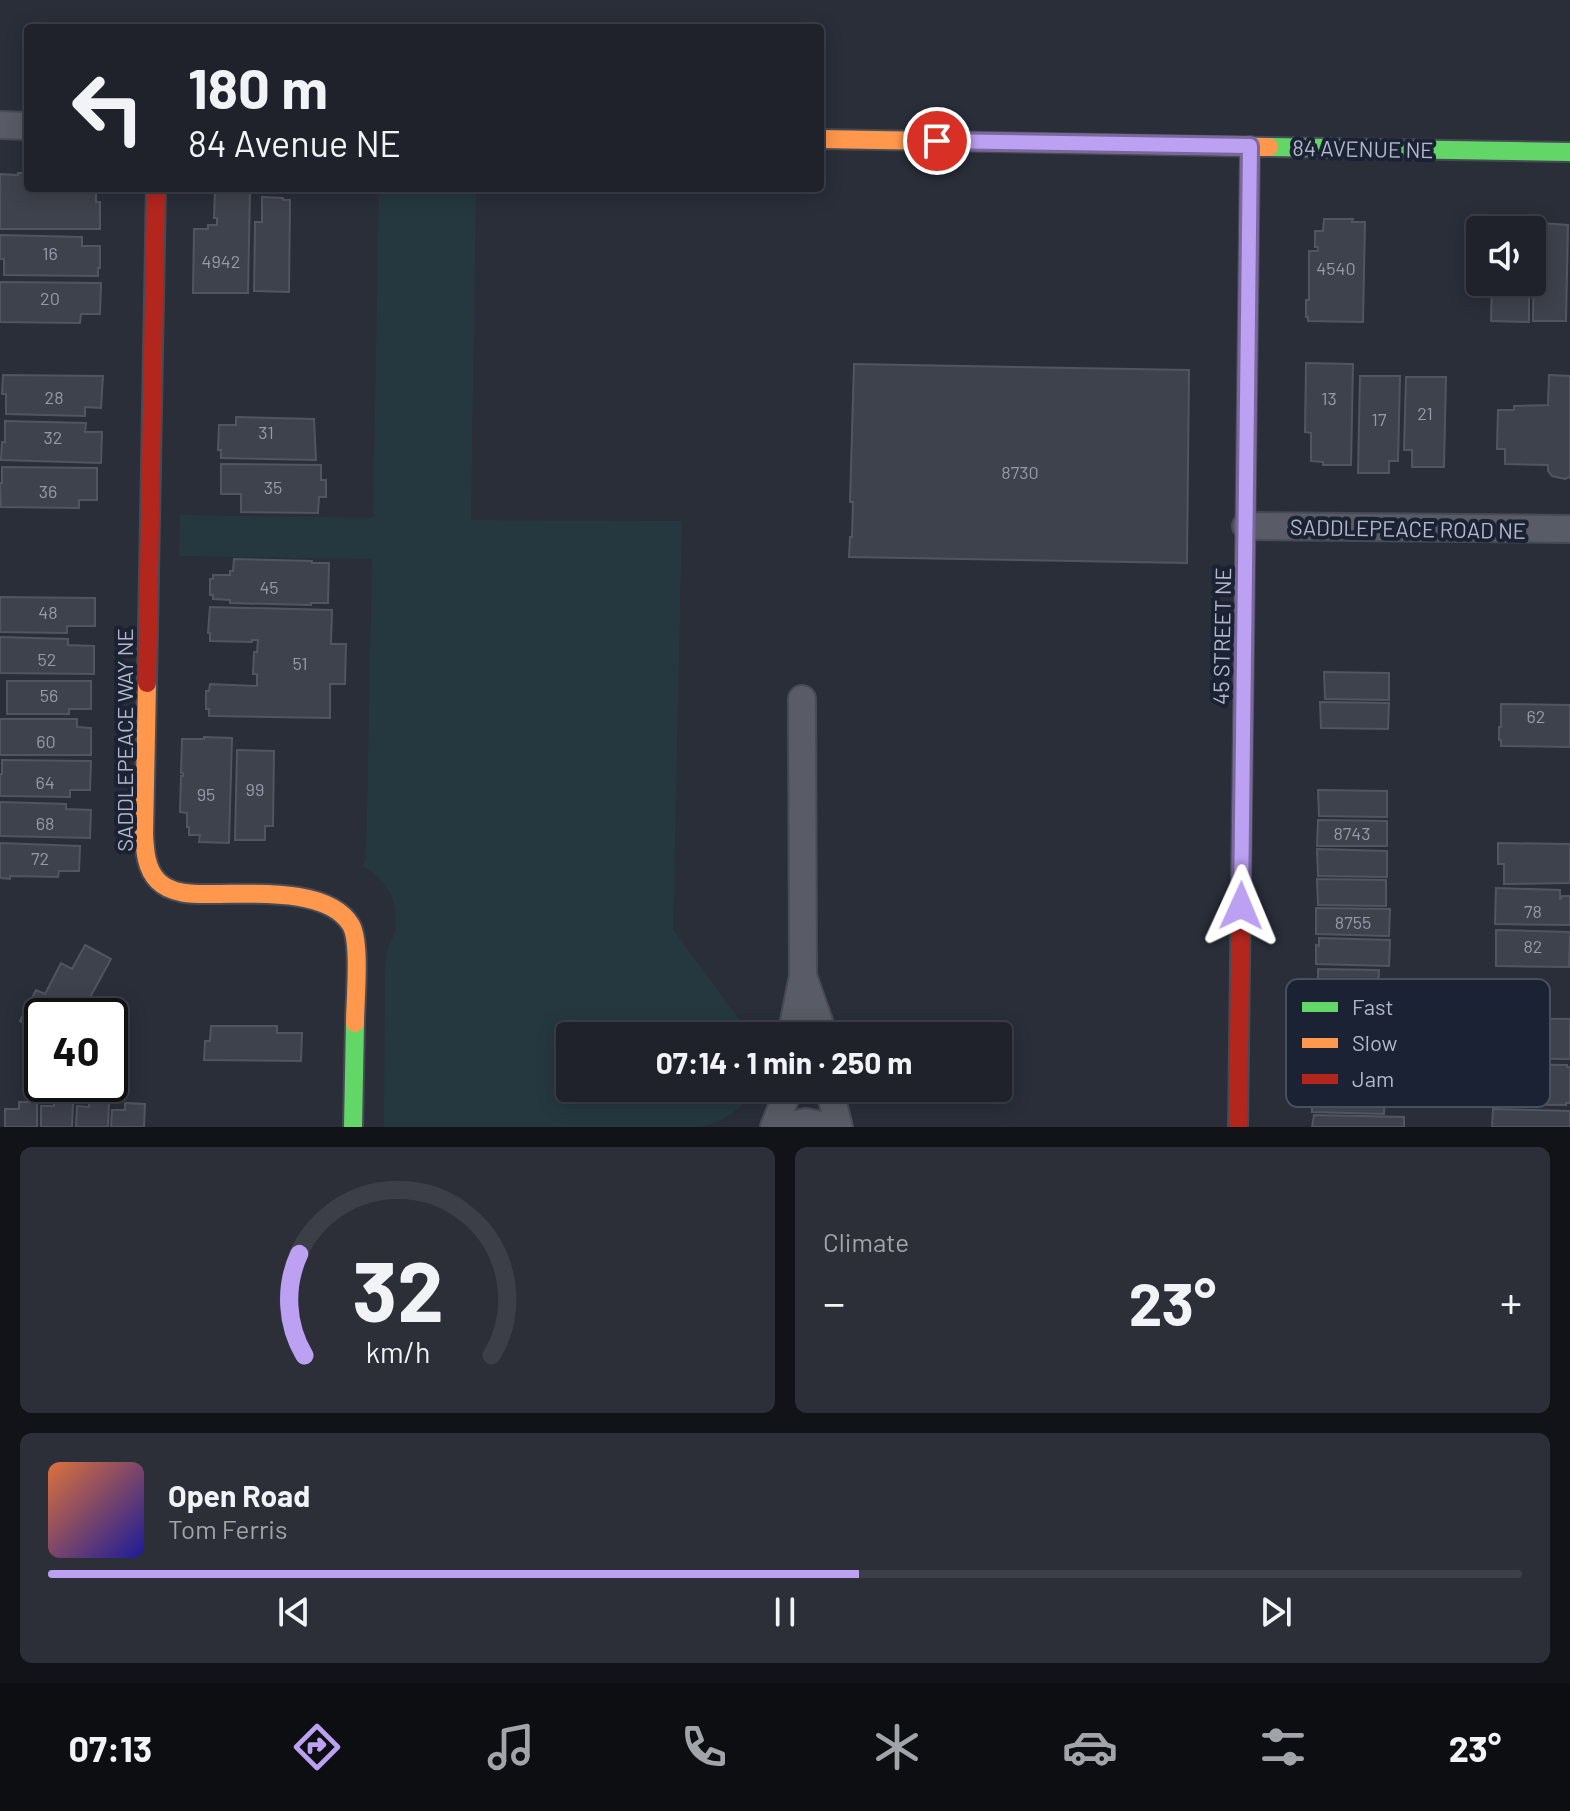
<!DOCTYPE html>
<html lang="en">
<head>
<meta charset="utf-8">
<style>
	body { margin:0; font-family:Barlow,sans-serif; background:#2c2f37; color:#f1f3f6; height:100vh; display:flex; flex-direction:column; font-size:30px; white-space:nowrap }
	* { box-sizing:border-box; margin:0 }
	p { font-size:26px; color:#a1a4a9 }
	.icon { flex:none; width:44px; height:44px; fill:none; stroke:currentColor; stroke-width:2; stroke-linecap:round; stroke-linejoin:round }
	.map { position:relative; height:1127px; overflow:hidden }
	.side { display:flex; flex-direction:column; gap:20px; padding:20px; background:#111318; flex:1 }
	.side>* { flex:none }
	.banner { position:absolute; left:24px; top:24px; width:800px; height:168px; border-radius:8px; box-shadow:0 4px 20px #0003,0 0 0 2px #3c3f47; background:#1f222b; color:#f1f3f6; overflow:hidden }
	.fabs { position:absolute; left:1466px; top:216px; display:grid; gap:16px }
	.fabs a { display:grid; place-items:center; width:80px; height:80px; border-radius:8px; background:#1f222b; box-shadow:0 4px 20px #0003,0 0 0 2px #3c3f47; font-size:40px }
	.speed { position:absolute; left:24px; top:998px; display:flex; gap:16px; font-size:40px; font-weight:700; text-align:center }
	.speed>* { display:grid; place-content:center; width:104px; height:104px; border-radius:50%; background:#1f222b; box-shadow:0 4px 20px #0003,0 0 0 2px #3c3f47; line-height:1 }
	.speed .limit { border:4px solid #111; border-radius:12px; background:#fff; color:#111 }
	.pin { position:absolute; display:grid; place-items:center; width:68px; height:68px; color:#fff; margin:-34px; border:4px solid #fff; border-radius:50%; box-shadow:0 2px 8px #0007 }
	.me { position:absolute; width:88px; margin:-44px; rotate:1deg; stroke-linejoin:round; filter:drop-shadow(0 0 6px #0008) }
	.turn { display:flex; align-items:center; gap:28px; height:168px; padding:0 32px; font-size:36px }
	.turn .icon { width:104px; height:104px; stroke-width:2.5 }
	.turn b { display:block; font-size:56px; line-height:68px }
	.big { font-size:60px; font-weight:700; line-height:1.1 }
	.side .card { flex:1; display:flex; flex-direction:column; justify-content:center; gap:12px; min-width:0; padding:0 28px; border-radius:12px; background:#2c2f37 }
	.side .dial { align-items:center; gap:0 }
	.dial svg { height:208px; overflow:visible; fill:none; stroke:#3c3f47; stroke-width:7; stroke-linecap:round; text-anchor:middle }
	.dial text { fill:#f1f3f6; stroke:none }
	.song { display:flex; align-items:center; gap:24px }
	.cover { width:96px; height:96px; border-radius:12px; background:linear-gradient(135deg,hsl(20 70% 55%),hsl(240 70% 35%)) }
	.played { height:8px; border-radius:4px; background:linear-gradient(90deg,#bca0f2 55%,#3c3f47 55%) }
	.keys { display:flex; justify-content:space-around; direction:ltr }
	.heat { display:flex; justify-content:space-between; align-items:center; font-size:44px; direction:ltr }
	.side .tiles { flex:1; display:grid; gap:20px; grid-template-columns:1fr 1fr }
	.card:last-child { grid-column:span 2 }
	.trip { position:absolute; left:556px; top:1022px; width:456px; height:80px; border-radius:8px; background:#1f222b; box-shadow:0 4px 20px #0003,0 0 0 2px #3c3f47; font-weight:700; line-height:80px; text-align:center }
	.dock { display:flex; height:128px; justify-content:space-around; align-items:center; background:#0c0e11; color:#a1a4a9 }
	.dock .icon { width:56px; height:56px }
	.dock .selected { color:#bca0f2 }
	.dock b { font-size:36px; color:#f1f3f6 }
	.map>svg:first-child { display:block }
	.green { fill:#253840 }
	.building { fill:#3e424c; stroke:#515560; stroke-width:2 }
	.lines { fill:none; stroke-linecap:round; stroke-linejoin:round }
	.street-casing { stroke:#464b55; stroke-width:30 }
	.fast-casing { stroke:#464b55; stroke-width:22 }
	.slow-casing { stroke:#464b55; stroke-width:22 }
	.jam-casing { stroke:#464b55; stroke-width:22 }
	.street { stroke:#595c66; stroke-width:26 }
	.fast { stroke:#63d668; stroke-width:18 }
	.slow { stroke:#ff974d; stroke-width:18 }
	.jam { stroke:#b3261e; stroke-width:18 }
	.route-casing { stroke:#7a689d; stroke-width:20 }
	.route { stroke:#bca0f2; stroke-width:14 }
	.labels { text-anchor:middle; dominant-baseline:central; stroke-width:8; stroke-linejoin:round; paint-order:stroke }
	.number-label { font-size:18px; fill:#959aaa }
	.street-label { font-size:22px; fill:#b2b8ca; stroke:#1b2234 }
	.key { fill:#1b2234; stroke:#484f61; stroke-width:2 }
	.key-label { font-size:22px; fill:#b2b8ca }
</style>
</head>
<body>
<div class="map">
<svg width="1570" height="1127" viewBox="0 0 1570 1127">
	<rect width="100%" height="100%" fill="#292e39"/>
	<path class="green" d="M379 188H476L471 520 682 521 673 929 745 1028H760L759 1036H570V1088H753C743 1110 724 1121 701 1127H384L385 967C386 961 387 954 388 948 390 942 394 936 395 930 399 901 387 880 362 866L366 860 372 559 179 556 180 515 373 518Z"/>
	<path class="building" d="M18 173H28V188H96V202H100V229H0V174L18 175Z
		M225 188 250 190 248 293H193L194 229H208V225H217V218H214L215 189Z
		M262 197 283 198V200H290L289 292 254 291 255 222H262Z
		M1324 219H1353L1352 222H1365L1363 322 1308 321V317H1306V300H1309V251H1318V247H1315V231H1323Z
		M1501 220 1524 221V230H1493V223H1501Z
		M1541 223 1568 225 1566 321H1533L1534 257 1540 251Z
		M0 235 82 237V246H100V268H98V276L4 275V259H0Z
		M0 282 101 283 100 314H81L80 323 0 322Z
		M1492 282H1529V322L1491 321Z
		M1306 363 1353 364 1351 465H1323V462L1311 461V433L1305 432Z
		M854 364 1189 370 1187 563 849 557 850 537H852L853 502H850Z
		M3 375 103 376 101 408 85 407V416L6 414V394H2Z
		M1549 375 1570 376V477L1565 479 1552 476 1548 471V465L1505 464V449H1497L1498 410H1514V406L1548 405Z
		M1360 376H1400L1398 461H1389V473H1358Z
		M1406 377H1446L1444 467H1412V450H1404Z
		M236 417 314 419 316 460 221 458V450H218L219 425H236Z
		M5 421 86 423 85 432H102L101 463 1 460 2 442H5Z
		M221 464 321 465V480H326V497H319L318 513 241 512V494H221Z
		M2 467 97 468V500H79V508L1 507 0 483H2Z
		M234 559 312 561V563H329L328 603H311V605L230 603V600L213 599V595H210V579H213V575H230V571H233Z
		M0 597 95 598V626H67V633L0 632Z
		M210 607 332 610 331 644H346L345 684H330V718L209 716V709H206V691H209L210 684 257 686V674H253L254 652H257L258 640H252V642L210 641V633H208Z
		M0 637 68 639V645L94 646V674L0 673Z
		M1324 672 1389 673V700L1325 699Z
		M7 681H91V709H69V714H7Z
		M1320 702 1389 703 1388 729 1321 728Z
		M1501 704 1570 705V747L1501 746V740H1499V727H1501Z
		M0 719H77V727L91 728V755H0Z
		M204 737 232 738 229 843 199 842 200 835H189V827H187V813L180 812 181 776H183V773H181L182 739H204Z
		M237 750 274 751 273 826H265V840H235Z
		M2 760 91 761 90 790H70V797L0 796V774H2Z
		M1318 790 1387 791V817L1319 816Z
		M0 802 66 804V809L91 810 90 838 0 836Z
		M1318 820 1387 821V846H1317Z
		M0 843 80 846 79 871H59L58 877 10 876V879L0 878Z
		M1498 843 1570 844V883L1504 884V864H1498Z
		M1317 849 1387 851V877L1318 876Z
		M1317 879 1386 880V906L1318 905Z
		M1496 888 1560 890V899H1561L1562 896H1570V925L1495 924Z
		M1316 908 1390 909 1389 936 1316 934Z
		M1496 930 1570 932 1569 967 1496 966Z
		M1319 938 1390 940 1389 966 1316 964V945L1319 946Z
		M85 945 111 959 80 1016H42V1037L30 1030 31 1028 20 1021 36 990 45 994 61 963 72 969Z
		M1318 969 1379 970 1378 995 1318 994Z
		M1495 1018 1570 1019V1059L1494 1058Z
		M211 1026H277V1033H302L301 1061 204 1060 205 1041H210Z
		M1494 1064 1567 1065V1067H1570V1103H1566V1105L1494 1104Z
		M1313 1086 1385 1088 1384 1114 1312 1112 1311 1092H1313Z
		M19 1102H37V1127H5V1109H19Z
		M54 1102H73L72 1127H41V1106H54Z
		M89 1102 109 1103 108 1127H76L77 1106 89 1107Z
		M125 1103 145 1104 144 1127H111L112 1110H125Z
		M1493 1109 1570 1111V1127H1492Z
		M1314 1115 1404 1117V1127H1312Z"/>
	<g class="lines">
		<defs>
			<path id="street" d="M0 125 28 126
				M1246 526 1570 529
				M803 976 824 1036
				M791 1036 803 976 802 699
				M829 1088 839 1127
				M774 1127 789 1088
				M782 1127 806 1122 830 1127"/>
			<path id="fast" d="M1269 147 1570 152
				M353 1127 355 1023"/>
			<path id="slow" d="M820 139 1269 147
				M1246 479 1250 146
				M147 683 144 835C145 851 146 869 158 881 173 896 198 894 217 894 254 894 329 888 351 925 361 943 355 1000 355 1023"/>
			<path id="jam" d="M147 683 156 188
				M1238 1127 1246 479"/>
		</defs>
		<use href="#street" class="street-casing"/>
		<use href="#fast" class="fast-casing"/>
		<use href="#slow" class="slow-casing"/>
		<use href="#jam" class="jam-casing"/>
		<use href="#street" class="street"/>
		<use href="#fast" class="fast"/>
		<use href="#slow" class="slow"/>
		<use href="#jam" class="jam"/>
	</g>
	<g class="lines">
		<defs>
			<path id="route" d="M937 141 1250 146 1241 906"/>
		</defs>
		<use href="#route" class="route-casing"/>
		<use href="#route" class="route"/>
	</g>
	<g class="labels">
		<g class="number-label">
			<text x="50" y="253">16</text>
			<text x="221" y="261">4942</text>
			<text x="1336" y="268">4540</text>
			<text x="50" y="298">20</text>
			<text x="54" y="397">28</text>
			<text x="1329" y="398">13</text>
			<text x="1425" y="413">21</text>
			<text x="1379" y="419">17</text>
			<text x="266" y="432">31</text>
			<text x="53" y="437">32</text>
			<text x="1020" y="472">8730</text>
			<text x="273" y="487">35</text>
			<text x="48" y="491">36</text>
			<text x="269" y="587">45</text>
			<text x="48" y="612">48</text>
			<text x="47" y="659">52</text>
			<text x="300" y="663">51</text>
			<text x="49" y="695">56</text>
			<text x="1536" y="716">62</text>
			<text x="46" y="741">60</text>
			<text x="45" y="782">64</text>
			<text x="255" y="789">99</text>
			<text x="206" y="794">95</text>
			<text x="45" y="823">68</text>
			<text x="1352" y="833">8743</text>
			<text x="40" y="858">72</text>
			<text x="1533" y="911">78</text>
			<text x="1353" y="922">8755</text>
			<text x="1533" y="946">82</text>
		</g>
		<g class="street-label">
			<text transform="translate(1363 148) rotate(1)">84 AVENUE NE</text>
			<text transform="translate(1408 528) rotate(1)">SADDLEPEACE ROAD NE</text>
			<text transform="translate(1221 636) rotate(-89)">45 STREET NE</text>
			<text transform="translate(124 740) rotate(-90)">SADDLEPEACE WAY NE</text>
		</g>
	</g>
	<rect x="1286" y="979" width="264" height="128" rx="12" class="key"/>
	<rect x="1302" y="1002" width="36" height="10" fill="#63d668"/>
	<rect x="1302" y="1038" width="36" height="10" fill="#ff974d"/>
	<rect x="1302" y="1074" width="36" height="10" fill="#b3261e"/>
	<g class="key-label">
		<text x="1352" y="1015">Fast</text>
		<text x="1352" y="1051">Slow</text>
		<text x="1352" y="1087">Jam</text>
	</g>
</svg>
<div class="fabs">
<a><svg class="icon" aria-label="sound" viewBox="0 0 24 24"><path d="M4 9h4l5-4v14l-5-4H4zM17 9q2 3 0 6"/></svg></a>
</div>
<div class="speed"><div class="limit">40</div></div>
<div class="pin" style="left:937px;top:141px;background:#d93025"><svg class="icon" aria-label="arrive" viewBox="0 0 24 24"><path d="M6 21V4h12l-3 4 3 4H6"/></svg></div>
<svg class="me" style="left:1241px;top:906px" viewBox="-20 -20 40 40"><path d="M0-17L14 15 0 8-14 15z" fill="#bca0f2" stroke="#fff" stroke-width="4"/></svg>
<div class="trip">07:14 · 1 min · 250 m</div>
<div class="banner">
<div class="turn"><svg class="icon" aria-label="left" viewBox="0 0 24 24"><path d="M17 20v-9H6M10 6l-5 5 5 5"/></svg><div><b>180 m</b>84 Avenue NE</div></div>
</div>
</div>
<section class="side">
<div class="tiles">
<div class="card dial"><svg viewBox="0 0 100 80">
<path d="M14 69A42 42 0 1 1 86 69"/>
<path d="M14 69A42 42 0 0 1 12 30" stroke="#bca0f2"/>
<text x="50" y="56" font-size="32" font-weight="700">32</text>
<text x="50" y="72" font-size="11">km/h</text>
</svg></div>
<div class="card"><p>Climate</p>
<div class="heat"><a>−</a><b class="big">23°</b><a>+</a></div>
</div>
<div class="card">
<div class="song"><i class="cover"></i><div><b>Open Road</b><p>Tom Ferris</p></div></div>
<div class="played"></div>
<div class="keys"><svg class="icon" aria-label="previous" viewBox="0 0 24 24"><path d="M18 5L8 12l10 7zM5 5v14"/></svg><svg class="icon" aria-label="pause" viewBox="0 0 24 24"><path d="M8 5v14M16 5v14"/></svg><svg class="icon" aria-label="next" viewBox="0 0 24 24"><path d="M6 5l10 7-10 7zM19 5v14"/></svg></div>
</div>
</div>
</section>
<nav class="dock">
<b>07:13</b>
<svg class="icon selected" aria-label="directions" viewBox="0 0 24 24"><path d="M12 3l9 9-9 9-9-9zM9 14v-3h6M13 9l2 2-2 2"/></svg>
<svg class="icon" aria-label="music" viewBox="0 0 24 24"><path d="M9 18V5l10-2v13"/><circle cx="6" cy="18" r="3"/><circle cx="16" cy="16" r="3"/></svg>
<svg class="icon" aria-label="phone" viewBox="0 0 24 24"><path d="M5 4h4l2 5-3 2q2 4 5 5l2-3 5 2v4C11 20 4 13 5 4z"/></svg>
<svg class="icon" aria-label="climate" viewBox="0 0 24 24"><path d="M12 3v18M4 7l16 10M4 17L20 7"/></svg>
<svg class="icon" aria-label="car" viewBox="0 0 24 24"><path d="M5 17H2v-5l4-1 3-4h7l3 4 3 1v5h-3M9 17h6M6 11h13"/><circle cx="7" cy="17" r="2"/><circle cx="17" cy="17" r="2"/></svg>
<svg class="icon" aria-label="filters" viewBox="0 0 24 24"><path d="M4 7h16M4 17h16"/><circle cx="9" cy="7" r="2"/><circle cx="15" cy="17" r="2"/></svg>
<b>23°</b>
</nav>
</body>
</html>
